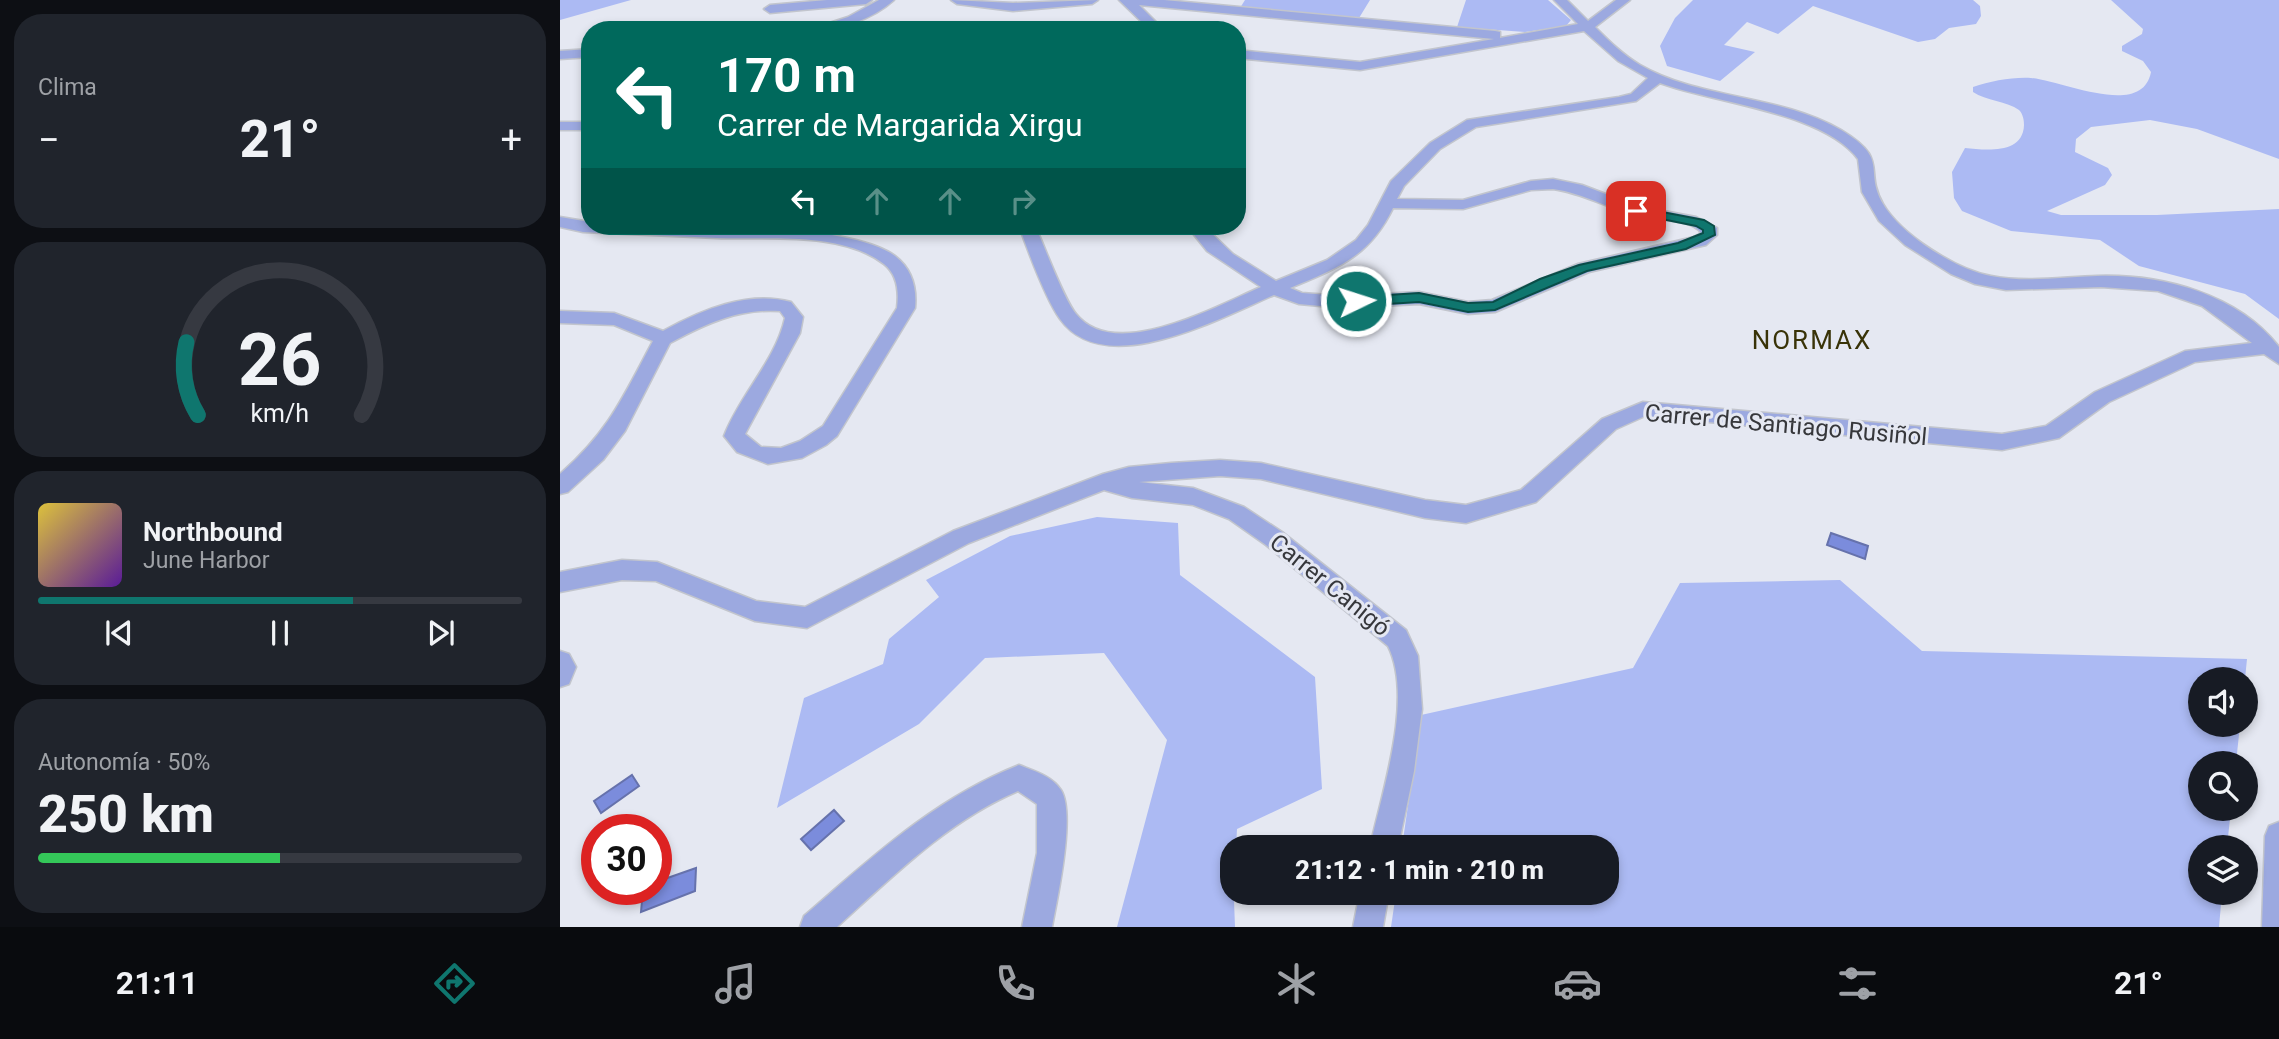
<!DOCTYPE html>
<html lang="es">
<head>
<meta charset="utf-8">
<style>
	body { margin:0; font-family:Roboto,sans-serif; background:#20242c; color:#f1f3f6; height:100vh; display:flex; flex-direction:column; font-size:26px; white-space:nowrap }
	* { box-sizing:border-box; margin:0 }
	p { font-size:23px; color:#9ea1a6 }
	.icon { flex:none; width:38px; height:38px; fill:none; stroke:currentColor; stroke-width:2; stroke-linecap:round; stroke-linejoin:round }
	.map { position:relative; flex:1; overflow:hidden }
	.drawer { display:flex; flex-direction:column; gap:14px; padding:14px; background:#0d0f14; width:560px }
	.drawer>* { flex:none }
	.guide { position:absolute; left:21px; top:21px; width:665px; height:214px; border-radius:28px; box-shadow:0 4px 10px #0003; background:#00695c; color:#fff; overflow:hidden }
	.fabs { position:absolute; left:1628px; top:667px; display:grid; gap:14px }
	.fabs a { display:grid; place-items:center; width:70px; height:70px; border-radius:50%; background:#171b24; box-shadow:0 4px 10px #0003; font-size:35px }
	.speed { position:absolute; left:21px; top:814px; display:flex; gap:14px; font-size:35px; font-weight:700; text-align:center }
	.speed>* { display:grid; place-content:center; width:91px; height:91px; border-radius:50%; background:#171b24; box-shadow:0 4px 10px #0003; line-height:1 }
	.speed .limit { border:10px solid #d22; background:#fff; color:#111 }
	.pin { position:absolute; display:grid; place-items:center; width:60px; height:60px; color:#fff; margin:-30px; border-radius:14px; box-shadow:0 4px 10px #0006 }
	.me { position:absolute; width:77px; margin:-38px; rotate:86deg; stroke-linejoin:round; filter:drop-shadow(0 0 5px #0008) }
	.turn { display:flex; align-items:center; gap:24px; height:147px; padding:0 21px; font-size:32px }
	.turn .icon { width:91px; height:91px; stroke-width:2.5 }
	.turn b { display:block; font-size:49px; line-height:60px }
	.lanes { display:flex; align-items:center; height:66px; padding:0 21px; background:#0003; justify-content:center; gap:35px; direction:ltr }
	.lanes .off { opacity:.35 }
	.big { font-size:52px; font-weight:800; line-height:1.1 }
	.drawer .tile { flex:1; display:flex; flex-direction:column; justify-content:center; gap:10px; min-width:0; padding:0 24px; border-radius:28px; background:#20242c }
	.drawer .dial { align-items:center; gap:0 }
	.dial svg { height:182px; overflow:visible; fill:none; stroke:#363941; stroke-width:7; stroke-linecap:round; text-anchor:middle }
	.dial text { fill:#f1f3f6; stroke:none }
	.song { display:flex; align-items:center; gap:21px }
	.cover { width:84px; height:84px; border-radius:10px; background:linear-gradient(135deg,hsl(50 70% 55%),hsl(270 70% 35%)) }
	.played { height:7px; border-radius:4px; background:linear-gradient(90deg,#0f766e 65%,#363941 65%) }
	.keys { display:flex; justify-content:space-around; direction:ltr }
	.heat { display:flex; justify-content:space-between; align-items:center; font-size:38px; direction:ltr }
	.charge { height:10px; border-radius:5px; background:linear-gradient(90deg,#34c759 50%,#363941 0) }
	.trip { position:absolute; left:660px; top:835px; width:399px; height:70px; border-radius:28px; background:#171b24; box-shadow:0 4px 10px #0003; font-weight:800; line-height:70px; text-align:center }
	.dock { display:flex; height:112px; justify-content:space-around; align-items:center; background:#090b0e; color:#9ea1a6 }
	.dock .icon { width:49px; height:49px }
	.dock .selected { color:#0f766e }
	.dock b { font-size:32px; color:#f1f3f6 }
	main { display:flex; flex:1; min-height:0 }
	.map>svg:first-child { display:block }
	.green { fill:#acbaf3 }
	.water { fill:#7b8cdc; stroke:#6672ac; stroke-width:2 }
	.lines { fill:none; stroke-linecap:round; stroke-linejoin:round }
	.minor-casing { stroke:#c2c5cd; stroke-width:3 }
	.minor { fill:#9ca9e0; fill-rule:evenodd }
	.route { fill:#0f766e; stroke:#0a4d48; stroke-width:2 }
	.labels { text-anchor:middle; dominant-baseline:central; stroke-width:6; stroke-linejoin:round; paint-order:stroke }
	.street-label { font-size:24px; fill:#36373b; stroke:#e5e8f2 }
	.neighbourhood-label { font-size:26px; letter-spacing:2px; fill:#393308; stroke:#e5e8f2 }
</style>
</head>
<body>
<main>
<section class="drawer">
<div class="tile"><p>Clima</p>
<div class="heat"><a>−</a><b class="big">21°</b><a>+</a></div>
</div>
<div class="tile dial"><svg viewBox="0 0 100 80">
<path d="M14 69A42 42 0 1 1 86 69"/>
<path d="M14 69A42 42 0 0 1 9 37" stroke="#0f766e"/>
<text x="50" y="56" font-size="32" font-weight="700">26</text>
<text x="50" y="72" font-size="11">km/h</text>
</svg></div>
<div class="tile">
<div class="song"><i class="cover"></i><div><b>Northbound</b><p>June Harbor</p></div></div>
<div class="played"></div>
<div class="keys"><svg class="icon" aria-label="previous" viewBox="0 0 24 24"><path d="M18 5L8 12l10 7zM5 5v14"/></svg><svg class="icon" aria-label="pause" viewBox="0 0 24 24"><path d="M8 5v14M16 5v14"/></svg><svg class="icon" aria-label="next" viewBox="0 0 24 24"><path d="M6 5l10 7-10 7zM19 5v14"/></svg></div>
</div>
<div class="tile"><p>Autonomía · 50%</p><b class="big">250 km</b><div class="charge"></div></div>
</section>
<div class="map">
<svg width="1719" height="927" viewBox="0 0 1719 927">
	<rect width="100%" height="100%" fill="#e5e8f2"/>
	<path class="green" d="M0 0H71L0 20Z
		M685 0H810L799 18 680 8Z
		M906 0H988L1011 20 1006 26 965 32 897 27Z
		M1133 0H1413L1420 6 1421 16 1416 24 1389 28 1375 39 1358 42 1253 6 1218 34 1187 22 1164 45 1195 52 1160 81 1107 66 1100 46 1115 18Z
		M1551 0H1719V159L1637 129 1590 120 1531 127 1516 139 1515 152 1548 168 1552 175 1545 185 1487 211 1501 215H1597L1719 209V319L1685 294 1579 266 1540 240 1451 231 1402 211 1394 198 1392 172 1405 148C1425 150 1463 155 1464 125 1464 120 1463 114 1459 110 1447 101 1426 101 1413 92V87C1431 81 1452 77 1471 78 1504 81 1582 119 1591 72L1583 61 1562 51V46L1582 34 1583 29Z
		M537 517 618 523 620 575 755 677 762 789 677 829 676 847H672L675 927H557L607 740 544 653 425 658 359 724 217 808 244 698 323 664 329 639 379 597 366 580 450 536Z
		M1280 580 1362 651 1687 659 1685 679H1640V724L1680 725 1676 763H1640V808L1671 809 1667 847H1640V892L1662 893 1659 927H831L836 893 1046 892V847H842L861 715 1073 668 1120 583Z"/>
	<path class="water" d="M1271 533 1308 546 1305 559 1267 545Z
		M72 775 79 786 41 813 34 801Z
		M274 810 284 821 251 850 241 839Z
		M136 868 135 891 81 912 83 889H96V882Z"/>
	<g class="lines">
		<defs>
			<path id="minor" d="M267 0H312L306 4 210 13 204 9 210 5Z
				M319 0H334C311 21 278 30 248 30L288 17Z
				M391 0 453 3 538 0 532 4 453 11 397 4Z
				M559 0H604L935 31 940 32V38L1018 24 994 0H1007L1028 21 1056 0H1070L1035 27C1049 41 1063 55 1080 65 1141 100 1219 94 1281 130 1331 160 1303 169 1323 204 1341 235 1397 270 1431 276 1466 283 1502 277 1537 276 1602 274 1678 294 1719 347V364L1704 354 1635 362 1549 402 1499 438 1442 450 1085 416 1056 429 976 502 906 523 865 518 701 479 660 476 579 482 633 488 684 507 722 532 846 630 858 656 862 709 854 771 838 847H810C822 792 854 698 828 646L706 545 669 519 633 505 572 498 544 490 409 543 247 628 195 621 96 581 62 580 0 592V572L62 560 97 562 196 601 245 607 393 531 543 474 569 467 611 463 660 460 701 463 865 500 906 505 961 490 1042 419 1083 402 1442 434 1486 426 1535 392 1625 351 1692 343 1642 306 1598 291 1541 287 1446 290 1415 284 1391 274 1345 245 1319 221 1302 192 1298 159C1263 112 1154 103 1100 83L1076 101 916 127 880 149 844 186 837 199 903 200 971 181 993 179 1022 185 1077 206 1136 217 1157 228V235L1146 245 1029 272 935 312 908 314 859 304 782 308 739 304 714 295C662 317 545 382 500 319 485 298 468 251 459 226H475C485 247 503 298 516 314 555 363 656 306 701 287L647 251 627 226H644L673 254 716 281 767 260 796 240 808 225 831 181 870 143 907 120 1059 97 1071 94 1088 78 1058 61 1024 31 800 70 677 58V50L800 62 934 39 579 5 604 30H590ZM993 189C1024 193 1052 211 1083 217 1100 221 1132 219 1141 233L1134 237 1018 264 932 300 908 302 859 292 782 296 742 293 730 288C778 268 809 257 833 208L903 209 971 190Z
				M30 49V57L0 59V51Z
				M0 122H30V130H0Z
				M0 217 30 222V226C97 226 284 219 335 256 352 269 357 288 355 308L277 436 266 445 242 458 208 464 177 452 164 436C180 394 215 362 225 318L220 311C179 308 145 324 110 343L65 431 43 460 8 492 0 494V474C49 431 63 397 93 341L54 325 0 323V311L54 313 103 331C141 310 188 290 231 302L243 317 240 333 185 434 201 447 221 448 240 441 263 426 337 308C339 292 338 275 324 264 281 231 208 240 157 238 112 236 68 234 23 232L0 227Z
				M0 651 9 654 16 667 9 684 0 687Z
				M459 765C474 771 492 776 501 790 516 814 497 899 492 927H462L477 853V804L458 791C389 820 332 877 277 927H240L244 916C311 858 375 798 459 765Z
				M1719 822V927H1702L1705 836 1709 826Z
				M800 892H829L823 927H793Z"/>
		</defs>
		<use href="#minor" class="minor-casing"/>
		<use href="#minor" class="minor"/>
	</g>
	<path class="route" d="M1076 207 1144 220 1154 226 1155 235 1126 249 1027 271 935 310 908 312 859 302 796 306 789 301 796 297 859 293 908 303 933 302 980 279 1019 265 1118 243 1143 233V230L1136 226 1072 213V208Z"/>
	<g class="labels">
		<g class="street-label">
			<text transform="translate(1226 425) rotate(5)">Carrer de Santiago Rusiñol</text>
			<text transform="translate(770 585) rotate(39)">Carrer Canigó</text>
		</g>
		<g class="neighbourhood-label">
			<text x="1252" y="340">NORMAX</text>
		</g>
	</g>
</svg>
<div class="fabs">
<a><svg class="icon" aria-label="sound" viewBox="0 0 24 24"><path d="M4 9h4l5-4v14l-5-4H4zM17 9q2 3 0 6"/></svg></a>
<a><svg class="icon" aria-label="search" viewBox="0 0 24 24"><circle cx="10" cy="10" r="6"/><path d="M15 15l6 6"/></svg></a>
<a><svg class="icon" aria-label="layers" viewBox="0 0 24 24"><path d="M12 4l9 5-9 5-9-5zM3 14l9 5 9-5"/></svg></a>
</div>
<div class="speed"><div class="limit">30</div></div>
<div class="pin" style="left:1076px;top:211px;background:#d93025"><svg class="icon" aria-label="arrive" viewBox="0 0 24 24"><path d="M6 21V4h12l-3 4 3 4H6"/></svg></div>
<svg class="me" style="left:796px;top:301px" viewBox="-20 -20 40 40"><circle r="17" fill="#0f766e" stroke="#fff" stroke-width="3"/><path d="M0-11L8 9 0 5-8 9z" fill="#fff"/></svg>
<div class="trip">21:12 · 1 min · 210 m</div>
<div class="guide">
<div class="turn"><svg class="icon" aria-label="left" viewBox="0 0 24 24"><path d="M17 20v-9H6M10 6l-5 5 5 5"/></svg><div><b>170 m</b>Carrer de Margarida Xirgu</div></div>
<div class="lanes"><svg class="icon" aria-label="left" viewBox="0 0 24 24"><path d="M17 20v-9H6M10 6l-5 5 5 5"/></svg><svg class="icon off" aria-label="ahead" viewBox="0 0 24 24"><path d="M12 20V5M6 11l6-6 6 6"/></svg><svg class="icon off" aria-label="ahead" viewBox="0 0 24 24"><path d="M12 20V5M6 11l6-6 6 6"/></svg><svg class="icon off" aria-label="right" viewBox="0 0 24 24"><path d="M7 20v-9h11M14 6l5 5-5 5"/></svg></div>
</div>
</div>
</main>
<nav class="dock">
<b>21:11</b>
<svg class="icon selected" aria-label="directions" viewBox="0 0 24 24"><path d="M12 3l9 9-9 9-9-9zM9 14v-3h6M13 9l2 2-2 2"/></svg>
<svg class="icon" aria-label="music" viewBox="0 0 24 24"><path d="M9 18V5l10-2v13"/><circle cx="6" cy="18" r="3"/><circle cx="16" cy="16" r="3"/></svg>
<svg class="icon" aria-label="phone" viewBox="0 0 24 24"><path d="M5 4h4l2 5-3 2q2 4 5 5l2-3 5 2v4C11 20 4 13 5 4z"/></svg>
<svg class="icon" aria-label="climate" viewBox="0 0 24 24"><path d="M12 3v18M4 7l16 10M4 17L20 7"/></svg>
<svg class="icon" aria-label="car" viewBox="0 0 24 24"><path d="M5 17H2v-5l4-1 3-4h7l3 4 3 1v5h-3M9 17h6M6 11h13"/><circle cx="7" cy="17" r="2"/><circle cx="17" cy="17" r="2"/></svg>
<svg class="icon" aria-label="filters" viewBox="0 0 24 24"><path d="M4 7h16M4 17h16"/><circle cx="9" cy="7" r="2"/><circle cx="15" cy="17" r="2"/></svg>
<b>21°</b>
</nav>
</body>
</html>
